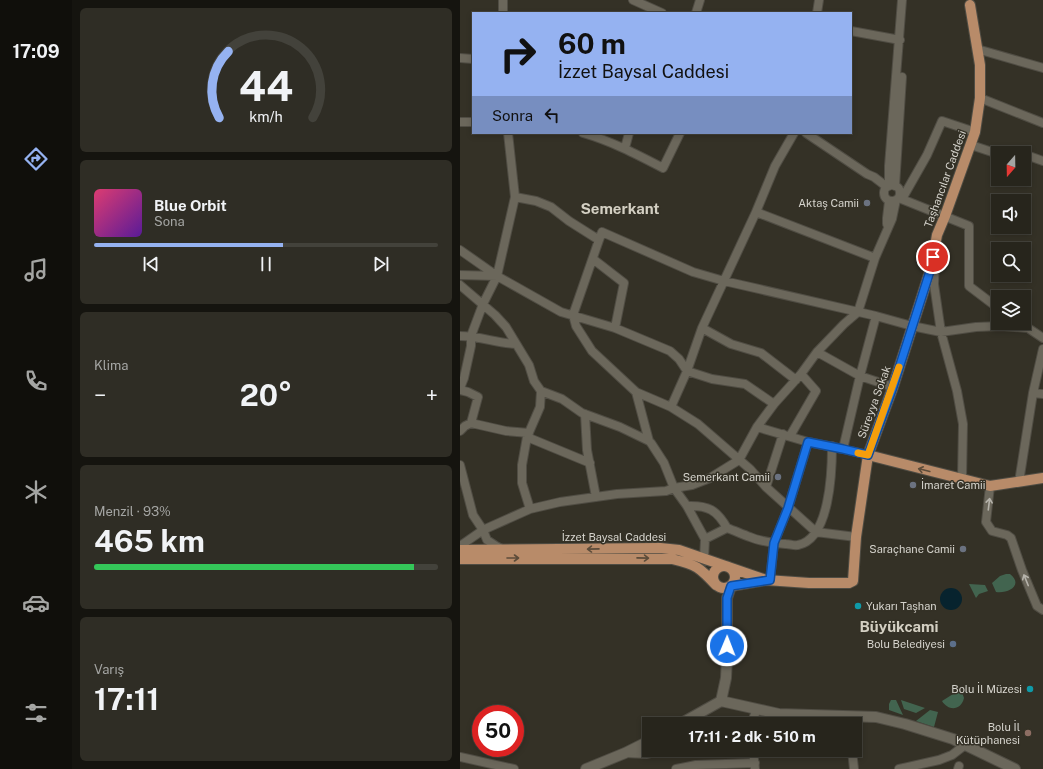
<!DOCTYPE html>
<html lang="tr">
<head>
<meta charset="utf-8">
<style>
	body { margin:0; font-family:"Public Sans",sans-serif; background:#2f2d25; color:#f1f3f6; height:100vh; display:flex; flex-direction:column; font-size:15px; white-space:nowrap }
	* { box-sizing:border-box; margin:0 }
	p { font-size:13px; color:#a4a5a3 }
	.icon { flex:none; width:22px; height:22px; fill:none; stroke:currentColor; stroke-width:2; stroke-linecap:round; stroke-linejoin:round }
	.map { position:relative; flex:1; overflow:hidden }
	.drawer { display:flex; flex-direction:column; gap:8px; padding:8px; background:#15140f; width:388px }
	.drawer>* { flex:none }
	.hud { position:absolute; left:12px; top:12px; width:380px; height:122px; border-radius:0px; box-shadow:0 2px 6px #0003,0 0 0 1px #43423b; background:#95b2f1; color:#111; overflow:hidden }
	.needle { width:26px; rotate:200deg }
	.buttons { position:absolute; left:531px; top:146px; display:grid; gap:8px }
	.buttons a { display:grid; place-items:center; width:40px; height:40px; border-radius:0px; background:#27251c; box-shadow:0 2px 6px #0003,0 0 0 1px #43423b; font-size:20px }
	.speed { position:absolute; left:12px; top:705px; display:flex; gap:8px; font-size:20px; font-weight:700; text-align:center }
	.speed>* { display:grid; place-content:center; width:52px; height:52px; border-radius:50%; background:#27251c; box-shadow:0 2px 6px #0003,0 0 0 1px #43423b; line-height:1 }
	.speed .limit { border:6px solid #d22; background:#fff; color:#111 }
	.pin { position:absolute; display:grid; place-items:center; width:34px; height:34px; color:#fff; margin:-17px; border:2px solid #fff; border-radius:50%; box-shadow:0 1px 4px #0007 }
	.me { position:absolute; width:44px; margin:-22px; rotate:1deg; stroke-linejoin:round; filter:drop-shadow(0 0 3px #0008) }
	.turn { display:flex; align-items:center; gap:14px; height:84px; padding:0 20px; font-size:18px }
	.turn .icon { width:52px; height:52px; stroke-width:2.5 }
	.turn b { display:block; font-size:28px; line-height:34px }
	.then { display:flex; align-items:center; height:38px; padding:0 20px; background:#0003; gap:8px; font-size:15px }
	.big { font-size:30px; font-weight:700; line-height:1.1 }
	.drawer .card { flex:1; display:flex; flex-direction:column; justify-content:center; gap:6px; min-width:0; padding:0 14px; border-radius:6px; background:#2f2d25 }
	.drawer .dial { align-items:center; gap:0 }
	.dial svg { height:104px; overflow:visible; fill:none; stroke:#43423b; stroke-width:7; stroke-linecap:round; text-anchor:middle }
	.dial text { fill:#f1f3f6; stroke:none }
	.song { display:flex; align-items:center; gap:12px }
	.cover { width:48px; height:48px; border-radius:6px; background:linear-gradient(135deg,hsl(340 70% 55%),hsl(270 70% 35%)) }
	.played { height:4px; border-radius:2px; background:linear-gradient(90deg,#95b2f1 55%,#43423b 55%) }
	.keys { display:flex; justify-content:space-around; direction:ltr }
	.heat { display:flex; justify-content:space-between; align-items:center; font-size:22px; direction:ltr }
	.charge { height:6px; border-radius:3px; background:linear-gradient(90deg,#34c759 93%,#43423b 0) }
	.trip { position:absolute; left:182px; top:717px; width:220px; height:40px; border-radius:0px; background:#27251c; box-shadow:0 2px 6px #0003,0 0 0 1px #43423b; font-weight:700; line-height:40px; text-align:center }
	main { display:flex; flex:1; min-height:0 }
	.tab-bar { display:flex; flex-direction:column; width:72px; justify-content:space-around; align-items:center; background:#100f0b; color:#a4a5a3 }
	.tab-bar .icon { width:28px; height:28px }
	.tab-bar .active { color:#95b2f1 }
	.tab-bar b { font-size:18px; color:#f1f3f6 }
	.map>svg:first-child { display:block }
	.green { fill:#42644f }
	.water { fill:#07232e }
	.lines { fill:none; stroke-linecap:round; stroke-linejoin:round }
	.minor-casing { stroke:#504d44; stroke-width:10 }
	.secondary-casing { stroke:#504d44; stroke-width:12 }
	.primary-casing { stroke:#504d44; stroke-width:12 }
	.minor { stroke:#6b675b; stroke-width:8 }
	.secondary { stroke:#6b675b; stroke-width:10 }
	.primary { stroke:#b88b69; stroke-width:10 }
	.oneway { stroke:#5c4c3a }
	.oneway2 { stroke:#b6b3ab }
	.route-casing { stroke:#114b97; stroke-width:10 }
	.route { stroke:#1a73e8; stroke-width:7 }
	.slow { stroke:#f59e0b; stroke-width:7 }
	.worship-dot { fill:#6b7280; stroke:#343126; stroke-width:1.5 }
	.culture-dot { fill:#0f9aa8; stroke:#343126; stroke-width:1.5 }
	.service-dot { fill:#5c6f8a; stroke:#343126; stroke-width:1.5 }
	.education-dot { fill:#8d6e63; stroke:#343126; stroke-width:1.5 }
	.labels { text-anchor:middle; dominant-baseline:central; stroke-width:3; stroke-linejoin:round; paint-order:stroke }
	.street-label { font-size:11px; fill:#d6d4cd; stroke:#343126 }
	.poi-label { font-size:11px; fill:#d6d4cd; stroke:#343126; text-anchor:end }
	.district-label { font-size:15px; font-weight:bold; fill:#d4d0c3; stroke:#343126 }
</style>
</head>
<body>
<main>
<nav class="tab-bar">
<b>17:09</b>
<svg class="icon active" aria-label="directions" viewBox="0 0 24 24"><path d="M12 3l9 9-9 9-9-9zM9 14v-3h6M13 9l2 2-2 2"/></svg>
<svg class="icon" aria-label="music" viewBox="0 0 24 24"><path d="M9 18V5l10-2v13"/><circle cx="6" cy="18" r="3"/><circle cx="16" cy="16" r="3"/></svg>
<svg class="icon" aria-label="phone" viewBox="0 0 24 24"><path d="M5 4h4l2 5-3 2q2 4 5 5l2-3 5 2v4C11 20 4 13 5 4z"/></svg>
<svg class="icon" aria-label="climate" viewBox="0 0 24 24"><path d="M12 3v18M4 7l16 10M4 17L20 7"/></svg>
<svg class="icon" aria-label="car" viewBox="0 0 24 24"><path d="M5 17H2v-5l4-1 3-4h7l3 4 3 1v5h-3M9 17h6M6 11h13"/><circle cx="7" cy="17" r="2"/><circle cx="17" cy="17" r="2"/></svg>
<svg class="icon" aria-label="filters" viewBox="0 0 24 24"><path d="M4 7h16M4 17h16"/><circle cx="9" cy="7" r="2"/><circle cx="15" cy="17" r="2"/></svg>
</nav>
<section class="drawer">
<div class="card dial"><svg viewBox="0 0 100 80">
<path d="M14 69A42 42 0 1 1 86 69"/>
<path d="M14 69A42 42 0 0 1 21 18" stroke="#95b2f1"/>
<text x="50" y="56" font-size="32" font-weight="700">44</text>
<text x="50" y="72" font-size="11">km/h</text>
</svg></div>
<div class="card">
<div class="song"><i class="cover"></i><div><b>Blue Orbit</b><p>Sona</p></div></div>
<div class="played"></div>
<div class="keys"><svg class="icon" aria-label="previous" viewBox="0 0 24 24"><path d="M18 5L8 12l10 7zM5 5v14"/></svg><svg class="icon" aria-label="pause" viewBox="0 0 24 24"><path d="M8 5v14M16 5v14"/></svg><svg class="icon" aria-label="next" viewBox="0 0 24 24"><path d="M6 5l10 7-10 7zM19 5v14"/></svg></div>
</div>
<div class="card"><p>Klima</p>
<div class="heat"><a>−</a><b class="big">20°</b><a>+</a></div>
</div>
<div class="card"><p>Menzil · 93%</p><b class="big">465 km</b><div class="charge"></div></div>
<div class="card"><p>Varış</p><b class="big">17:11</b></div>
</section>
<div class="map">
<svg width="583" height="769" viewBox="0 0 583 769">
	<rect width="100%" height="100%" fill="#343126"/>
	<path class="green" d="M546 574H550C564 585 548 594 536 592L532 583 540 576Z
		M509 584 525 585 528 591 519 594 516 598Z
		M501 689 504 698C501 711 488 711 482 701Z
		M431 700H436L443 715 429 710V704Z
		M441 700 465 708 456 713 444 709Z
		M470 710 478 712 474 727 456 721Z"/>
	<path class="water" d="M480 599a11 11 0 1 1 22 0a11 11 0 1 1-22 0Z"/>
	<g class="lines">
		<defs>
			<path id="minor" d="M173 0 202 13
				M43 13V0
				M236 13 240 0
				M357 13 359 0
				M391 31 440 40
				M517 49 583 68
				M0 58 13 59
				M520 98 583 123
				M0 122H13
				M123 133C151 141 176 154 203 168L220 133
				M346 133 407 174 414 177 427 187
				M511 145 538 154
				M165 148 169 133
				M564 157 569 156 583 161
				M424 193a8 8 0 1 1 16 0a8 8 0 1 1-16 0Z
				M429 186V166L442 0
				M435 186 442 77
				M55 197 76 201 91 207 109 221 139 240 113 315 116 326 132 351 176 392 211 407 238 424 290 469 306 487 356 532 396 537
				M439 198 509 226V286L538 308
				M442 199 467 155 482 121 515 132
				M296 212 415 258
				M427 224V218L429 201
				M139 240 142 232 233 272 264 281 416 316 452 326 481 332 516 327 541 326 568 328 583 338
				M0 250 37 276 101 312 155 328 210 351 219 359 227 371 252 379 285 384 314 404
				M133 259 164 283 155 328
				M475 262 474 284 481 332 497 391 503 424 502 479
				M0 275 37 276
				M0 285 35 315 46 327 69 365 74 381 81 391 80 407 67 437 62 465V483L70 509
				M242 328 271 344 301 353 336 380
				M0 336C19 336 37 343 56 344
				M357 352 400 376 433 387
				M0 388 4 378 11 346V336L23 304 37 276 55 197 48 133
				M0 390 8 392 18 397 11 423 46 431 69 433
				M81 391 102 399 122 413 160 427 189 441
				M176 392 189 441 191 443 204 463 214 488 227 506 245 539 244 559
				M573 393 583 394
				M211 407 227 371 242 328 296 212 315 166 334 133
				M125 414 127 450 136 497
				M297 427 348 442 383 449 408 455
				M0 431 5 426 11 423
				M330 436 356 391 341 374
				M67 437 130 463
				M383 449 400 376 416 316
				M0 465 13 515 23 530 27 540 36 546 42 549
				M559 482 573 393 583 349
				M530 486 526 522 532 531 547 535 551 538 562 570 577 606 583 610
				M306 487 323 434
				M227 506C248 505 257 510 267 528L245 539
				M267 528C275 531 282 534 290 537 301 542 314 543 326 544 330 544 334 546 338 545 370 539 372 471 372 446
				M0 546 23 530 70 509 100 502 157 494 206 491 214 488 232 485 250 478 279 460 297 427 314 404 341 374 357 352 384 324 398 312 415 258 432 219 436 200
				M310 580 314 543 328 508 348 442
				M291 724 297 709
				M293 750 295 769
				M392 750 394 769
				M165 753 187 754 204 750
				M0 757 54 769
				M216 769 236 765 295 763
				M439 769 479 760 492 755 505 745
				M498 769 499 766"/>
			<path id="secondary" d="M261 701 319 714 416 717 445 724 493 739 555 769
				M261 701 266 678 267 657V598L271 586
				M220 724 261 701
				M126 769 165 753 189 741"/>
			<path id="primary" d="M408 455 530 486 583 478
				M0 550 200 548 219 550 306 580
				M0 559H212C237 565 239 567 256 585
				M253 577a11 11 0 1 1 22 0a11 11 0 1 1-22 0Z
				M271 586 306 580 349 583H389L393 581 396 537 408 455 433 387 471 268 477 235 485 216 515 132 520 98V65L510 5"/>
		</defs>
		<use href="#minor" class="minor-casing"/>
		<use href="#secondary" class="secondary-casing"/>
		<use href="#primary" class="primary-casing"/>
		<use href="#minor" class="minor"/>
		<use href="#secondary" class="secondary"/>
		<use href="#primary" class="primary"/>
	</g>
	<defs><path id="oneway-shaft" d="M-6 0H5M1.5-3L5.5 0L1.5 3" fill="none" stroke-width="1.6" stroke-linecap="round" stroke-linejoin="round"/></defs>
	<g class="oneway">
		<use href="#oneway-shaft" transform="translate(464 470) rotate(-166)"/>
		<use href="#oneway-shaft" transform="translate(133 549) rotate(179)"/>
		<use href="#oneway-shaft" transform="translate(53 558)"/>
		<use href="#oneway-shaft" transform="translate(183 558) rotate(1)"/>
	</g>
	<g class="oneway2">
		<use href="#oneway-shaft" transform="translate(529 504) rotate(-83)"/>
		<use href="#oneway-shaft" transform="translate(566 580) rotate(-112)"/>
	</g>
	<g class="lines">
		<defs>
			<path id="route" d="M267 646V598L271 586 310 580 314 543 328 508 348 442 383 449 408 455 433 387 471 268 473 257"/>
		</defs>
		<use href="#route" class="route-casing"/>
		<use href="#route" class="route"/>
		<path class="slow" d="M398 453 408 455 439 367"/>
	</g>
	<g class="worship-dot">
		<circle cx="407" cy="203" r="4"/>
		<circle cx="318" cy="477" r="4"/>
		<circle cx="453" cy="485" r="4"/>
		<circle cx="503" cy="549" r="4"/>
	</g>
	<g class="culture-dot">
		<circle cx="398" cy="606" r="4"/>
		<circle cx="570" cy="689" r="4"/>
	</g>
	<circle class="service-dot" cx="493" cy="644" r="4"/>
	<circle class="education-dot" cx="568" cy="733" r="4"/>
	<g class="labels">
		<g class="street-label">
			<text transform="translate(485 179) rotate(-70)">Taşhancılar Caddesi</text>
			<text transform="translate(414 402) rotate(-70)">Süreyya Sokak</text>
			<text x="154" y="537">İzzet Baysal Caddesi</text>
		</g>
		<g class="poi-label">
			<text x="399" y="203">Aktaş Camii</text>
			<text x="310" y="477">Semerkant Camii</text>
			<text x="461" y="485" text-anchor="start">İmaret Camii</text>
			<text x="495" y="549">Saraçhane Camii</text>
			<text x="406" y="606" text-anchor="start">Yukarı Taşhan</text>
			<text x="485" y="644">Bolu Belediyesi</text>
			<text x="562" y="689">Bolu İl Müzesi</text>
			<text x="560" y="727">Bolu İl<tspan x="560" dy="13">Kütüphanesi</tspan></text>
		</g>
		<g class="district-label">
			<text x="160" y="208">Semerkant</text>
			<text x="439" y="626">Büyükcami</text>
		</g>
	</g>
</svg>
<div class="buttons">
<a><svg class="needle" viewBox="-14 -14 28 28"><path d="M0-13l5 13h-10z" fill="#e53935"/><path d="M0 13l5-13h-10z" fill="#a4a5a3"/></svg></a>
<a><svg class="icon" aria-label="sound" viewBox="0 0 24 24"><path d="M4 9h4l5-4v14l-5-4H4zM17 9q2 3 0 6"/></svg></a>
<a><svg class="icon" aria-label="search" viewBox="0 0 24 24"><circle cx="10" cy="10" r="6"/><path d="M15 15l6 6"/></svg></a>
<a><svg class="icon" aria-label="layers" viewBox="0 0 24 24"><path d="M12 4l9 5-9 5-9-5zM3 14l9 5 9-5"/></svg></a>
</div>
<div class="speed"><div class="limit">50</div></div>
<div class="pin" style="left:473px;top:257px;background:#d93025"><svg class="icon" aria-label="arrive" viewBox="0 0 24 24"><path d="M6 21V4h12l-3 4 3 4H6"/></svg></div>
<svg class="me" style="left:267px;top:646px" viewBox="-20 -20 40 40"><circle r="17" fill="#1a73e8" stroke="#fff" stroke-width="3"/><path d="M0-11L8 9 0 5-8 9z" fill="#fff"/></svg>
<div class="trip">17:11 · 2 dk · 510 m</div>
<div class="hud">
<div class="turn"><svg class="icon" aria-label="right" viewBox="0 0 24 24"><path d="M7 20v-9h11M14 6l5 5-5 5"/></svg><div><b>60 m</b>İzzet Baysal Caddesi</div></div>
<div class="then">Sonra<svg class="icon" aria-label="left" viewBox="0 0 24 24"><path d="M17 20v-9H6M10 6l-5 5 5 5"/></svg></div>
</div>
</div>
</main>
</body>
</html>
